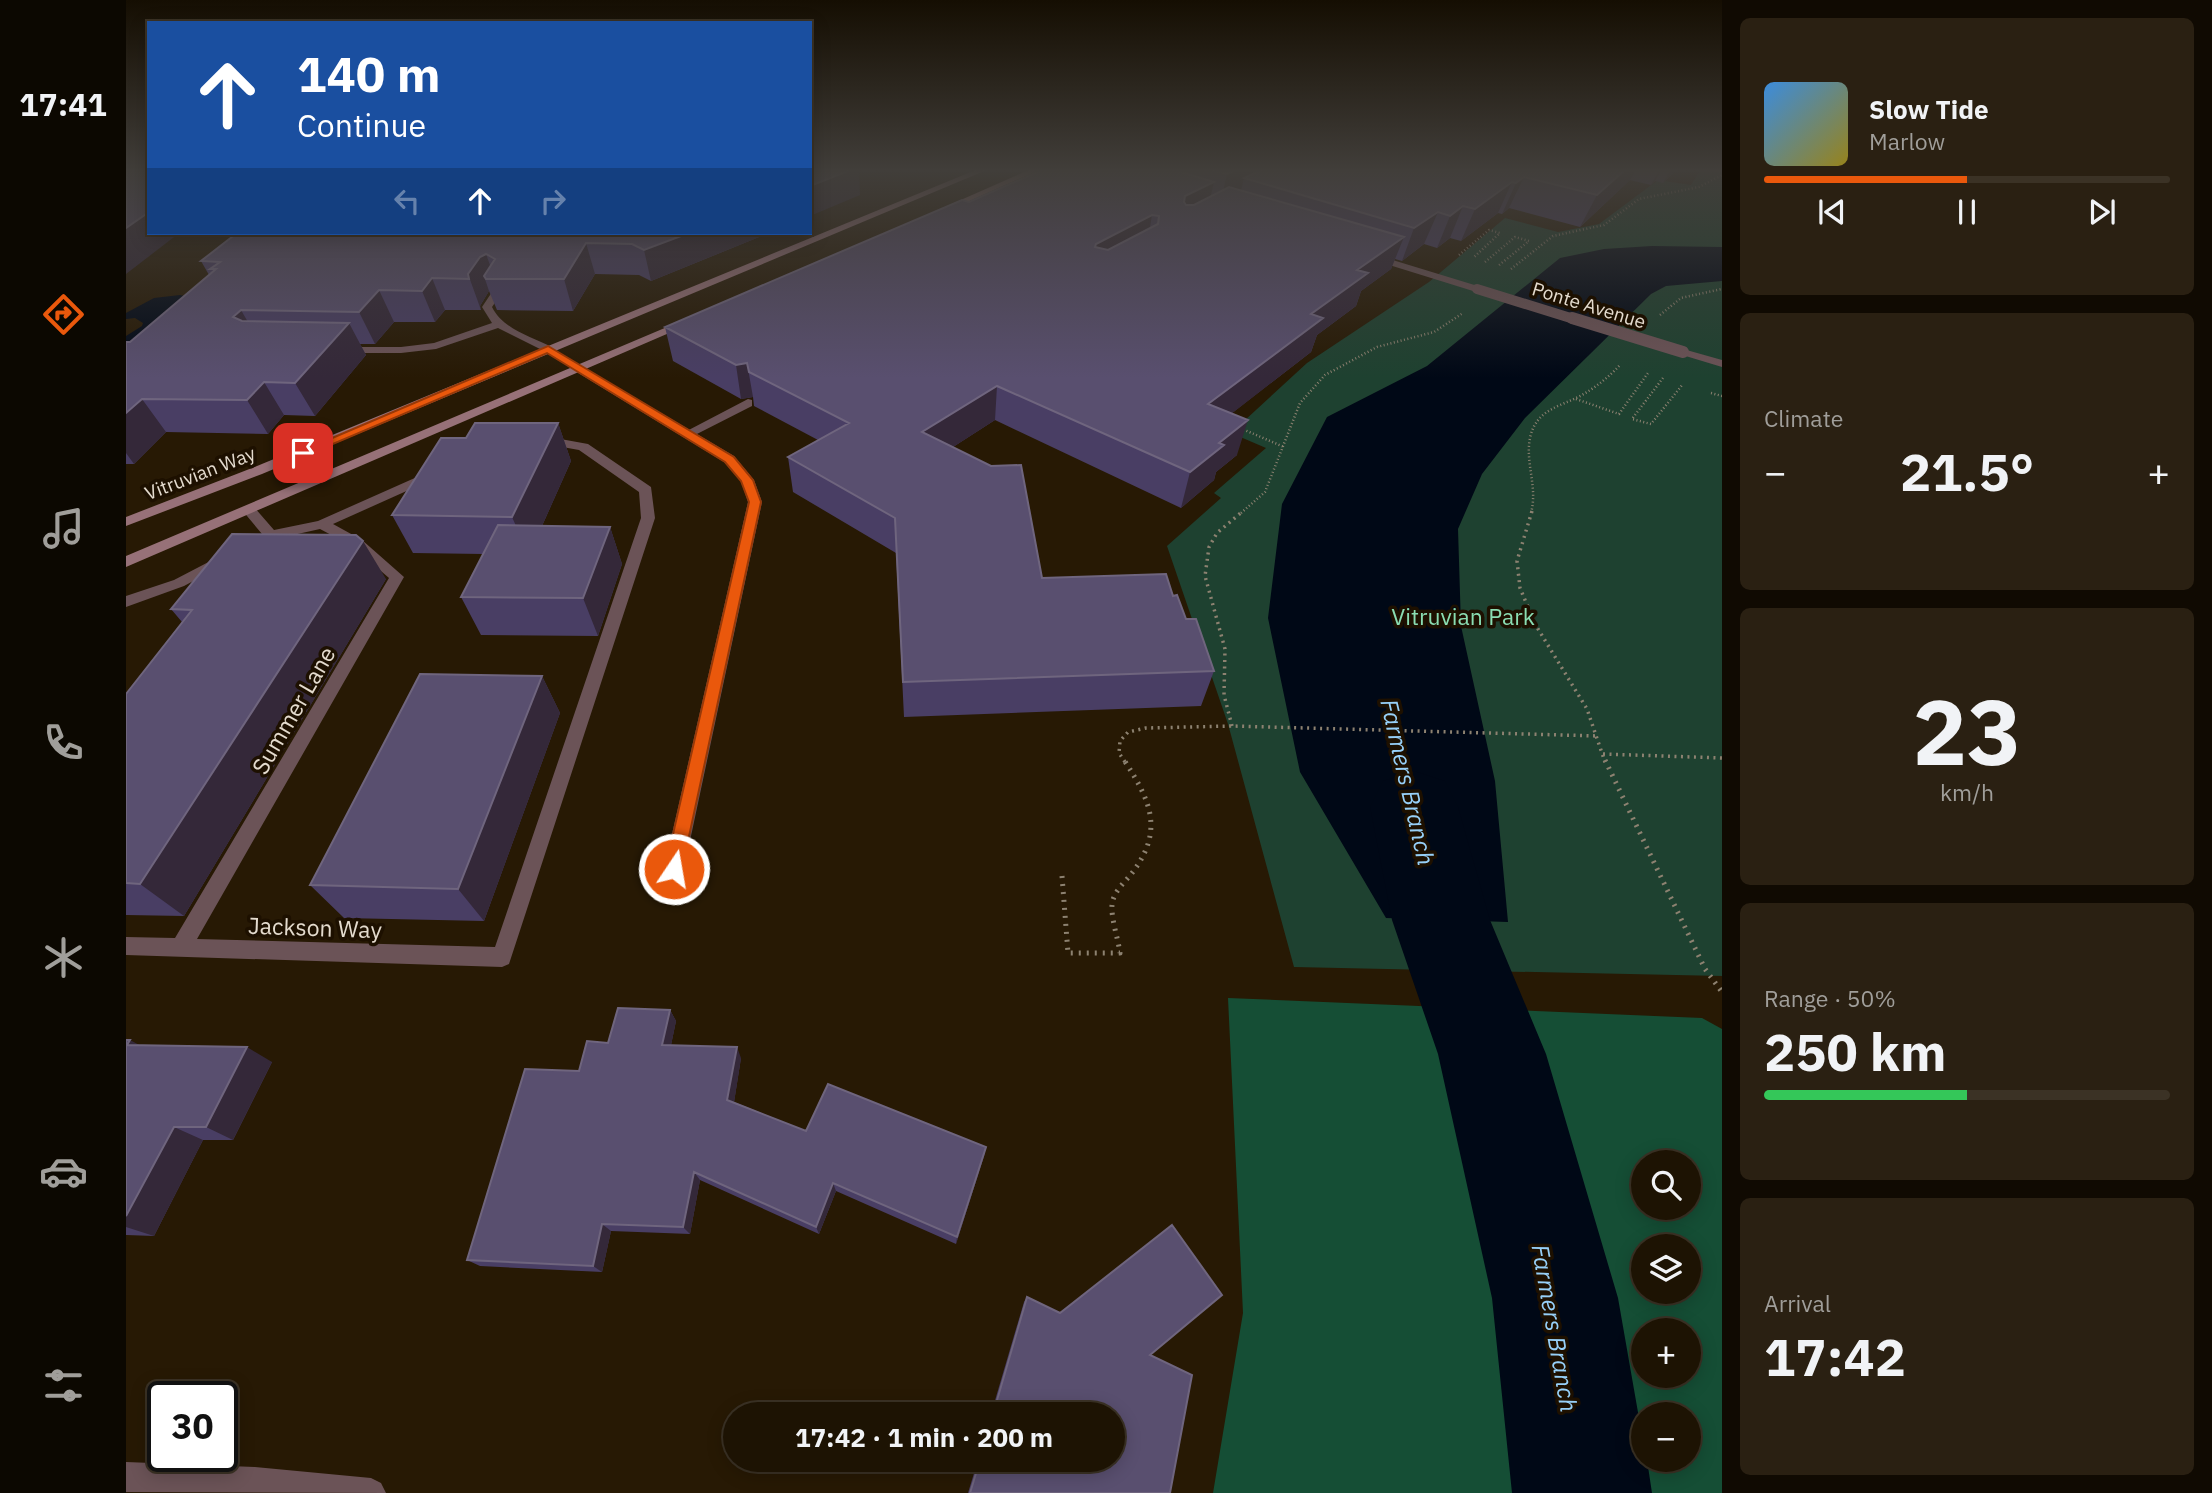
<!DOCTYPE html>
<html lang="en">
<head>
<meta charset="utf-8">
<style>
	body { margin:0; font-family:"IBM Plex Sans",sans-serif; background:#2a2012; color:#f1f3f6; height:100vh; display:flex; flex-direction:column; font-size:26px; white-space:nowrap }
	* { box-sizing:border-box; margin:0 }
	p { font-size:23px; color:#a09e9a }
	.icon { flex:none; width:38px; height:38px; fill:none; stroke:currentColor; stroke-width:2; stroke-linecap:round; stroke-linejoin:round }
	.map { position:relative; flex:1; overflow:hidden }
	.side { display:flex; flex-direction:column; gap:18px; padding:18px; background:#100a02; width:490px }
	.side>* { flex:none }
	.banner { position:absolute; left:21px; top:21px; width:665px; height:214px; border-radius:0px; box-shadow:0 4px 18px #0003,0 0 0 2px #3b3225; background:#1a4fa0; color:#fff; overflow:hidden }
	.fabs { position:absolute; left:1505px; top:1150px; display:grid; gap:14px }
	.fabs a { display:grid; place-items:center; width:70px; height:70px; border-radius:50%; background:#1d1303; box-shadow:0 4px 18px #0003,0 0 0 2px #3b3225; font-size:35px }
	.speed { position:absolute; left:21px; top:1381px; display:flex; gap:14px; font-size:35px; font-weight:700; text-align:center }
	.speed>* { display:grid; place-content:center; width:91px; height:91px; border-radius:50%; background:#1d1303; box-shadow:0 4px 18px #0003,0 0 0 2px #3b3225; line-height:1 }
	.speed .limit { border:4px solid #111; border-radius:10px; background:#fff; color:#111 }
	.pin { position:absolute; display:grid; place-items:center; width:60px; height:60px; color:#fff; margin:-30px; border-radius:14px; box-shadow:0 4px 10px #0006 }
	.me { position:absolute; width:77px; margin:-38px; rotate:12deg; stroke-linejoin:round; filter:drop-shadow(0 0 5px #0008) }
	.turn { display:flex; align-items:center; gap:24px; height:147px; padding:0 35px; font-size:32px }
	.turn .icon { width:91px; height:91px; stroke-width:2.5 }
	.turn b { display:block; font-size:49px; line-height:60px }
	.lanes { display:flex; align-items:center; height:66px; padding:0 35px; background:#0003; justify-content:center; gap:35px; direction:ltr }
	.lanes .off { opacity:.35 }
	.big { font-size:52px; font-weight:800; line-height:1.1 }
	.side .card { flex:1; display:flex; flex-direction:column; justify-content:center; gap:10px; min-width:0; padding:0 24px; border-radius:10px; background:#2a2012 }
	.side .dial { align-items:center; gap:0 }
	.dial b { font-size:91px; line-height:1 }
	.song { display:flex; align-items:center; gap:21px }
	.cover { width:84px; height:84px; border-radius:10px; background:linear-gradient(135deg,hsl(210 70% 55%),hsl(50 70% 35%)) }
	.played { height:7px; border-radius:4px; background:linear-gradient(90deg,#ea580c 50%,#3b3225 50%) }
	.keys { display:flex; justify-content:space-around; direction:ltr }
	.heat { display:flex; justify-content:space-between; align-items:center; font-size:38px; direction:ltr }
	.charge { height:10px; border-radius:5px; background:linear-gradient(90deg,#34c759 50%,#3b3225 0) }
	.trip { position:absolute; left:597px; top:1402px; width:402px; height:70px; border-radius:35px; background:#1d1303; box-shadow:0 4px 18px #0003,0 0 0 2px #3b3225; font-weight:800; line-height:70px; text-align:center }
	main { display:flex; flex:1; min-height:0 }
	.menu { display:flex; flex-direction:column; width:126px; justify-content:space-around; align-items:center; background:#0c0801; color:#a09e9a }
	.menu .icon { width:49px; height:49px }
	.menu .current { color:#ea580c }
	.menu b { font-size:32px; color:#f1f3f6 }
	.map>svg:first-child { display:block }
	.green { fill:#1e4130 }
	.forest { fill:#154e35; fill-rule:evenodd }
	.water { fill:#000816 }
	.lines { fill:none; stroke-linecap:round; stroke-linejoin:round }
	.river { fill:#000816; fill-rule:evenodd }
	.path-far2 { stroke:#8d8271; stroke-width:2.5; stroke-dasharray:1 2.5; stroke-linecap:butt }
	.path-far1 { stroke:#8d8271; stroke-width:3.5; stroke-dasharray:2 4.5; stroke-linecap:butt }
	.path { stroke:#8d8271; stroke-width:5; stroke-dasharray:2 6; stroke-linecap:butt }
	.service { fill:#6b5357; fill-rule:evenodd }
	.minor { fill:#6b5357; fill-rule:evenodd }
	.secondary { fill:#977178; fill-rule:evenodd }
	.service-bridge-far1 { stroke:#6b5357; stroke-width:10 }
	.service-bridge { stroke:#6b5357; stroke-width:12 }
	.wall { fill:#493e64 }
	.shaded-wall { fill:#342839 }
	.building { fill:#594f6f; stroke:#6f657e; stroke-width:2; fill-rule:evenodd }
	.route { fill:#ea580c; stroke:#983908; stroke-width:2 }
	.labels { text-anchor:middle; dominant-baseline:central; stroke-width:7; stroke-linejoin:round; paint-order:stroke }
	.far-street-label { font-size:19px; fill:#e4dbce; stroke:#1d1000 }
	.park-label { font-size:23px; fill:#8addb2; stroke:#1d1000 }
	.street-label { font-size:23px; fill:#e4dbce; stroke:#1d1000 }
	.water-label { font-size:24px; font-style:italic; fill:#97d0f8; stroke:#1d1000 }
</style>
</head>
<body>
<main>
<nav class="menu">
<b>17:41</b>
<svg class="icon current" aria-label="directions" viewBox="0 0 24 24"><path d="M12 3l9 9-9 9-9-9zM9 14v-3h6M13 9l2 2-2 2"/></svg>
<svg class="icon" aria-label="music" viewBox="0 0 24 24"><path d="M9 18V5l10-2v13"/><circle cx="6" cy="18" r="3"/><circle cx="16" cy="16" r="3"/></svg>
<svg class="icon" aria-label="phone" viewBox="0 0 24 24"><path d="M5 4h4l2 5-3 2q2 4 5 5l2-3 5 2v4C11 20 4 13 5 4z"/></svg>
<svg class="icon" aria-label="climate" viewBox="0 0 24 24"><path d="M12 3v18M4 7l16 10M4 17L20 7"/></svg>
<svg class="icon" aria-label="car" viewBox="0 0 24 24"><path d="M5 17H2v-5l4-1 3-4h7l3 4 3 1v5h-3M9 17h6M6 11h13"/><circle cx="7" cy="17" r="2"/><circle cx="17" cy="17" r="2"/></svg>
<svg class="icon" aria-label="filters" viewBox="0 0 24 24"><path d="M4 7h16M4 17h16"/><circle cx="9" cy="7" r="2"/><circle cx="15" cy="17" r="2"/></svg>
</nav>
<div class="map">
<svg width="1596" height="1493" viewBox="0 0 1596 1493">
	<rect width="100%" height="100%" fill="#271904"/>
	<path class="green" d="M1575 169H1596V976L1168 967 1102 724 1041 546 1095 498 1088 493 1140 448 1105 433 1181 363 1303 282 1379 218 1432 232 1473 224 1532 180 1565 185Z"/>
	<path class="forest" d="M1102 998 1576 1018 1596 1029V1493H1087L1117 1313ZM1517 1162H1563V1208H1517ZM1517 1246H1563V1292H1517ZM1517 1330H1563V1376H1517ZM1517 1414H1563V1460H1517Z"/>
	<path class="water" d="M1526 246 1596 247V281L1540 286 1525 294 1399 418 1356 474 1332 529 1335 626 1369 781 1382 922 1260 918 1174 772 1142 618 1156 504 1201 417 1301 366 1434 258 1478 249Z
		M54 295 63 297 0 352V336L16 326 17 323 9 318 0 319V313L28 298Z"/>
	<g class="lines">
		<path class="river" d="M1288 771 1319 781 1332 807 1364 920 1420 1054 1492 1298 1517 1441V1460H1521L1526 1493H1386L1366 1298 1312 1054 1266 920 1244 807 1257 781Z"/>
		<path class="path-far2" d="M1333 255 1363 230 1374 233 1347 258
			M1359 262 1389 237 1403 241 1372 266
			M1385 269 1427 236 1478 225 1513 199 1573 187 1596 175
			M1534 315 1555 298 1596 289
			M1537 378 1506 419 1525 424 1557 384
			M1585 393 1596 396
			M1450 399 1493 414 1522 373
			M1114 428 1158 447
			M1115 513 1139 492 1174 403 1199 375 1251 347 1308 332 1337 313
			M1405 513C1412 487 1399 463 1404 438 1410 409 1434 407 1456 395 1470 387 1483 377 1494 365"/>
		<path class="path-far1" d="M1406 511 1391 561 1394 588 1409 624 1461 709 1479 762
			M1106 726 1098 695 1099 649 1079 576 1083 547 1091 533 1117 511
			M1477 754 1596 758
			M999 762 993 753 994 741 1002 732 1020 728 1106 726 1473 736"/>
		<path class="path" d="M1479 760 1579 969 1596 992
			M936 876 942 953H994C992 938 985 919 986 905 987 892 999 882 1006 873 1039 830 1024 800 998 760"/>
		<path class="service" d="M1247 254 1355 287 1356 289 1347 291 1244 259 1242 257Z
			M372 288 377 291 366 307C377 329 405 337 426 347V351H418L372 328 310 349 275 353H215L209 350 215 347H275L308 343 366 323 356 307 368 289Z
			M1557 349 1596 360V367L1553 354V350Z
			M622 399 626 400V406L567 436 563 437 557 433Z
			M418 436 462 444 525 487 529 518 383 964 376 967 0 955V937L49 938 263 578 226 546 194 529 149 539 127 549 122 547V541L136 534 116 510 118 507H128L148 530 192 521 309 469 316 473 314 476 207 524 236 540 278 577 71 939 369 947 515 518 513 492 453 450 414 443V437Z
			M96 555 101 557 103 560 101 563 58 586 0 607V596L48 580Z"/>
		<path class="minor" d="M449 367H457L608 456 628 480 636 502 558 869 555 875 548 877 541 875 538 869 622 502 615 481 598 462 449 371Z
			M0 1462 129 1467 245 1478 255 1483 260 1493 0 1492Z"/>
		<path class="secondary" d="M852 169H863L136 474 0 526V517L126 468Z
			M905 169H915L819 212 812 210Z
			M560 319 565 322 564 324 0 567V556Z"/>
		<path class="service-bridge-far1" d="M1351 289 1451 320"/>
		<path class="service-bridge" d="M1446 318 1557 352"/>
	</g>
	<path class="wall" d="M918 169H1551L1537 183 1529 181 1525 185 1504 180 1454 227 1383 208 1376 214 1372 213 1335 241 1324 238 1311 248 1298 244 1276 261 1269 259 1265 269 1235 291 1230 306 1191 335 1185 352 1106 413 1111 455 1090 472 1088 480 1055 508 869 420 827 447 916 578 1047 596 1088 671 1075 706 778 717 770 553 667 492 662 457 692 440 628 406 627 397 615 399 547 361 539 327 843 202Z
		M23 233H643L525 281 513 275 469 274 447 311 371 310 363 291 354 306 355 310H319L309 322H268L249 344H234L240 355 189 416 158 415 142 434 40 432 8 464H0V342H4L83 275 75 261 108 235Z
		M432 423 445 461 416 526 484 527 496 564 472 636 355 635 335 597 357 554 287 553 266 515 340 438Z
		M260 579 58 916 0 915V694L56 622 45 609Z
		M416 676 434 713 358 921 218 918 184 885Z
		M544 1010 550 1021 545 1045 615 1058 608 1102 680 1131 860 1147 858 1156 830 1244 710 1191 693 1234 574 1180 564 1234 485 1231 476 1272 354 1266 341 1260 453 1071 482 1043Z
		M0 1040 13 1045 146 1062 107 1140H77L28 1236 0 1235Z
		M901 1297 1024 1355 1044 1493H842L852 1460H987V1414H865L898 1302Z"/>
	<path class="shaded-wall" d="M727 169H733L734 195 684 216V186Z
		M1112 169H1128L1125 181 1118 178 1114 195 1094 205 1101 174Z
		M1500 169H1511L1504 180 1454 227 1471 195Z
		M1534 169H1536L1529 181 1525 185Z
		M1545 169H1551L1537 183Z
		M1398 177 1383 208 1376 214 1390 183Z
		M1088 182 1081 212 1053 227 1059 196Z
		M1386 182 1372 213 1335 241 1349 209Z
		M1337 206 1324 238 1311 248 1324 216Z
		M23 212V233H51L52 234 0 274V228Z
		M1312 212 1298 244 1276 261 1288 228Z
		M1026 215 1021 246 966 276 970 244Z
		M563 233H643L525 281 518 250Z
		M1278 237 1265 269 1235 291 1230 306 1191 335 1185 352 1073 439 1082 404 1185 314 1231 270Z
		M460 243 469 274 447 311 438 279Z
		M360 254 369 279H363L354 257Z
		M354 257 363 279 358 276 363 291 354 306 355 310 342 274Z
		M306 278 319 310 309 322 296 291Z
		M253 290 268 322 249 344 233 312Z
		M115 310 134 343 107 317Z
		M223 323 240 355 189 416 169 383Z
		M621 363 627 397 615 399 610 365Z
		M138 382 158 415 142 434 121 400Z
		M871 386 869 420 796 467V432Z
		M16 399 40 432 8 464 0 453V413Z
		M1122 420 1111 455 1090 472 1088 480 1055 508 1064 472 1093 443Z
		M432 423 445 461 403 555 386 517Z
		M484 527 496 564 472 636 457 598Z
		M237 541 260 579 58 916 14 884Z
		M416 676 434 713 358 921 332 889Z
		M544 1010 550 1021 543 1055 536 1045Z
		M4 1040 32 1055 1 1045Z
		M121 1047 146 1062 107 1140 80 1127Z
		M611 1047 615 1058 607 1109 601 1100Z
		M48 1127 77 1140 28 1236 0 1227V1216Z
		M860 1147 858 1156 830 1244 831 1237Z
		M568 1172 574 1180 564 1234 557 1227Z
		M707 1183 710 1191 693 1234 690 1227Z
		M476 1224 485 1231 476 1272 467 1266Z"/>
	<path class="building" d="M0 169H23V212L0 228Z
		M684 169H727L684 186Z
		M918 169H1045L1088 182 1059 196 1058 202 1060 205H1068L1103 187 1278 237 1231 270 1242 273 1185 314 1197 318 1082 404 1122 420 1093 443 1098 445 1064 472 871 386 796 432 865 466 895 465 916 578 1040 574 1047 596 1051 595 1060 619H1070L1088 671 777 682 769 518 662 457 723 423 623 372 621 363 610 365 539 327 836 200 843 202ZM1026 215 1033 216 1032 224 982 250 969 247 970 244Z
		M1082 169H1112L1101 174Z
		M1137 169H1500L1471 195 1398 177 1390 183 1386 182 1349 209 1337 206 1324 216 1312 212 1288 228 1118 178Z
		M111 233H563L518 250 506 244 460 243 438 279H360L358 276 369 259 360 254 354 257 342 274 343 279 306 278 296 291 253 290 233 312 115 310 107 317 116 321 223 323 169 383 138 382 121 400 16 399 0 413V342H4L90 269H84L94 262 75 261Z
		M349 423H432L386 517 266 515 315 438H340Z
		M372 525 484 527 457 598 335 597Z
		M106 534 230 535 237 541 14 884 0 883V694L66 610 45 609Z
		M294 674 416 676 332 889 184 885Z
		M492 1008 544 1010 536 1045 611 1047 601 1100 680 1131 702 1084 860 1147 831 1237 707 1183 690 1227 568 1172 557 1227 476 1224 467 1266 341 1260 399 1069 453 1071 461 1041 482 1043Z
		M0 1040H4L1 1045 121 1047 80 1127H48L0 1216Z
		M1046 1225 1096 1295 1024 1355 1066 1375 1044 1493H844L854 1460H987V1414H867L901 1297 934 1313Z"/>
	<linearGradient id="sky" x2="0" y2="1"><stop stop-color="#150e02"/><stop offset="0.45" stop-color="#413e3a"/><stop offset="1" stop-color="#413e3a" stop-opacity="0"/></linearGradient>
	<rect width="1596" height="378" fill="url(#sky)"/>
	<path class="route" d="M422 346 608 457 627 480 635 502 556 869 554 874 548 877 541 874 539 869 623 502 615 481 599 462 421 353 181 455 171 453Z"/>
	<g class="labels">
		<g class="far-street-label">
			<text transform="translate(1463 305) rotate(17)">Ponte Avenue</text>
			<text transform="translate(74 473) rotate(-21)">Vitruvian Way</text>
		</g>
		<g class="park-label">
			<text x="1337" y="616">Vitruvian Park</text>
		</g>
		<g class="street-label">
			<text transform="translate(167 710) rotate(-60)">Summer Lane</text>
			<text transform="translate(189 927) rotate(2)">Jackson Way</text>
		</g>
		<g class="water-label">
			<text transform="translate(1282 782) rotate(77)">Farmers Branch</text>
			<text transform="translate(1429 1328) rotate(80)">Farmers Branch</text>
		</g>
	</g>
</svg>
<div class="fabs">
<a><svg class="icon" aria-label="search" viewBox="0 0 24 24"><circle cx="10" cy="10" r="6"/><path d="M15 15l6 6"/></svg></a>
<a><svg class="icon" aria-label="layers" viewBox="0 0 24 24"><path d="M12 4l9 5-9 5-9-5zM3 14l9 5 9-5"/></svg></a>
<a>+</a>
<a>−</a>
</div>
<div class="speed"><div class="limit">30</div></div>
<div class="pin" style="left:177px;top:453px;background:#d93025"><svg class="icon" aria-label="arrive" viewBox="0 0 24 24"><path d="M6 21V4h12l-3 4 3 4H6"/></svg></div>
<svg class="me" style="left:548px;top:869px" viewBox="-20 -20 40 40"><circle r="17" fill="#ea580c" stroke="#fff" stroke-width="3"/><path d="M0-11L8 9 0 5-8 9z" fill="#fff"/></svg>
<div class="trip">17:42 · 1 min · 200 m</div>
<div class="banner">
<div class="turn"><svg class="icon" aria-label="ahead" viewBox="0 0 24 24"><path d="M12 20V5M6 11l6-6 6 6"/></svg><div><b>140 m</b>Continue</div></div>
<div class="lanes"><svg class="icon off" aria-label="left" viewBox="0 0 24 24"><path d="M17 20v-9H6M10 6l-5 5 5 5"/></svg><svg class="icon" aria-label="ahead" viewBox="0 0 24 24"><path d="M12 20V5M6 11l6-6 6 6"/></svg><svg class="icon off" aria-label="right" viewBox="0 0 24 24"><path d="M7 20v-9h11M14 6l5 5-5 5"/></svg></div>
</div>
</div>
<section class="side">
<div class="card">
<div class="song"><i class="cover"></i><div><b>Slow Tide</b><p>Marlow</p></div></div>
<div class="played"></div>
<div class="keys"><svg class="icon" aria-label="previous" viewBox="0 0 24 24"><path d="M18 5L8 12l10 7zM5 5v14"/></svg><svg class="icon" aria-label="pause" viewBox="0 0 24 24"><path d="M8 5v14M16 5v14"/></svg><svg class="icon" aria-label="next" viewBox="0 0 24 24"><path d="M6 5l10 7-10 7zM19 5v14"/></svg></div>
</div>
<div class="card"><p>Climate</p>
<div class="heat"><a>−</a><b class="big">21.5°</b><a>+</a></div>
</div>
<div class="card dial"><b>23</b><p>km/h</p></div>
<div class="card"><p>Range · 50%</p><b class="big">250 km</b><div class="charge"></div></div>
<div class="card"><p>Arrival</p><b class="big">17:42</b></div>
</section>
</main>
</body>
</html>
